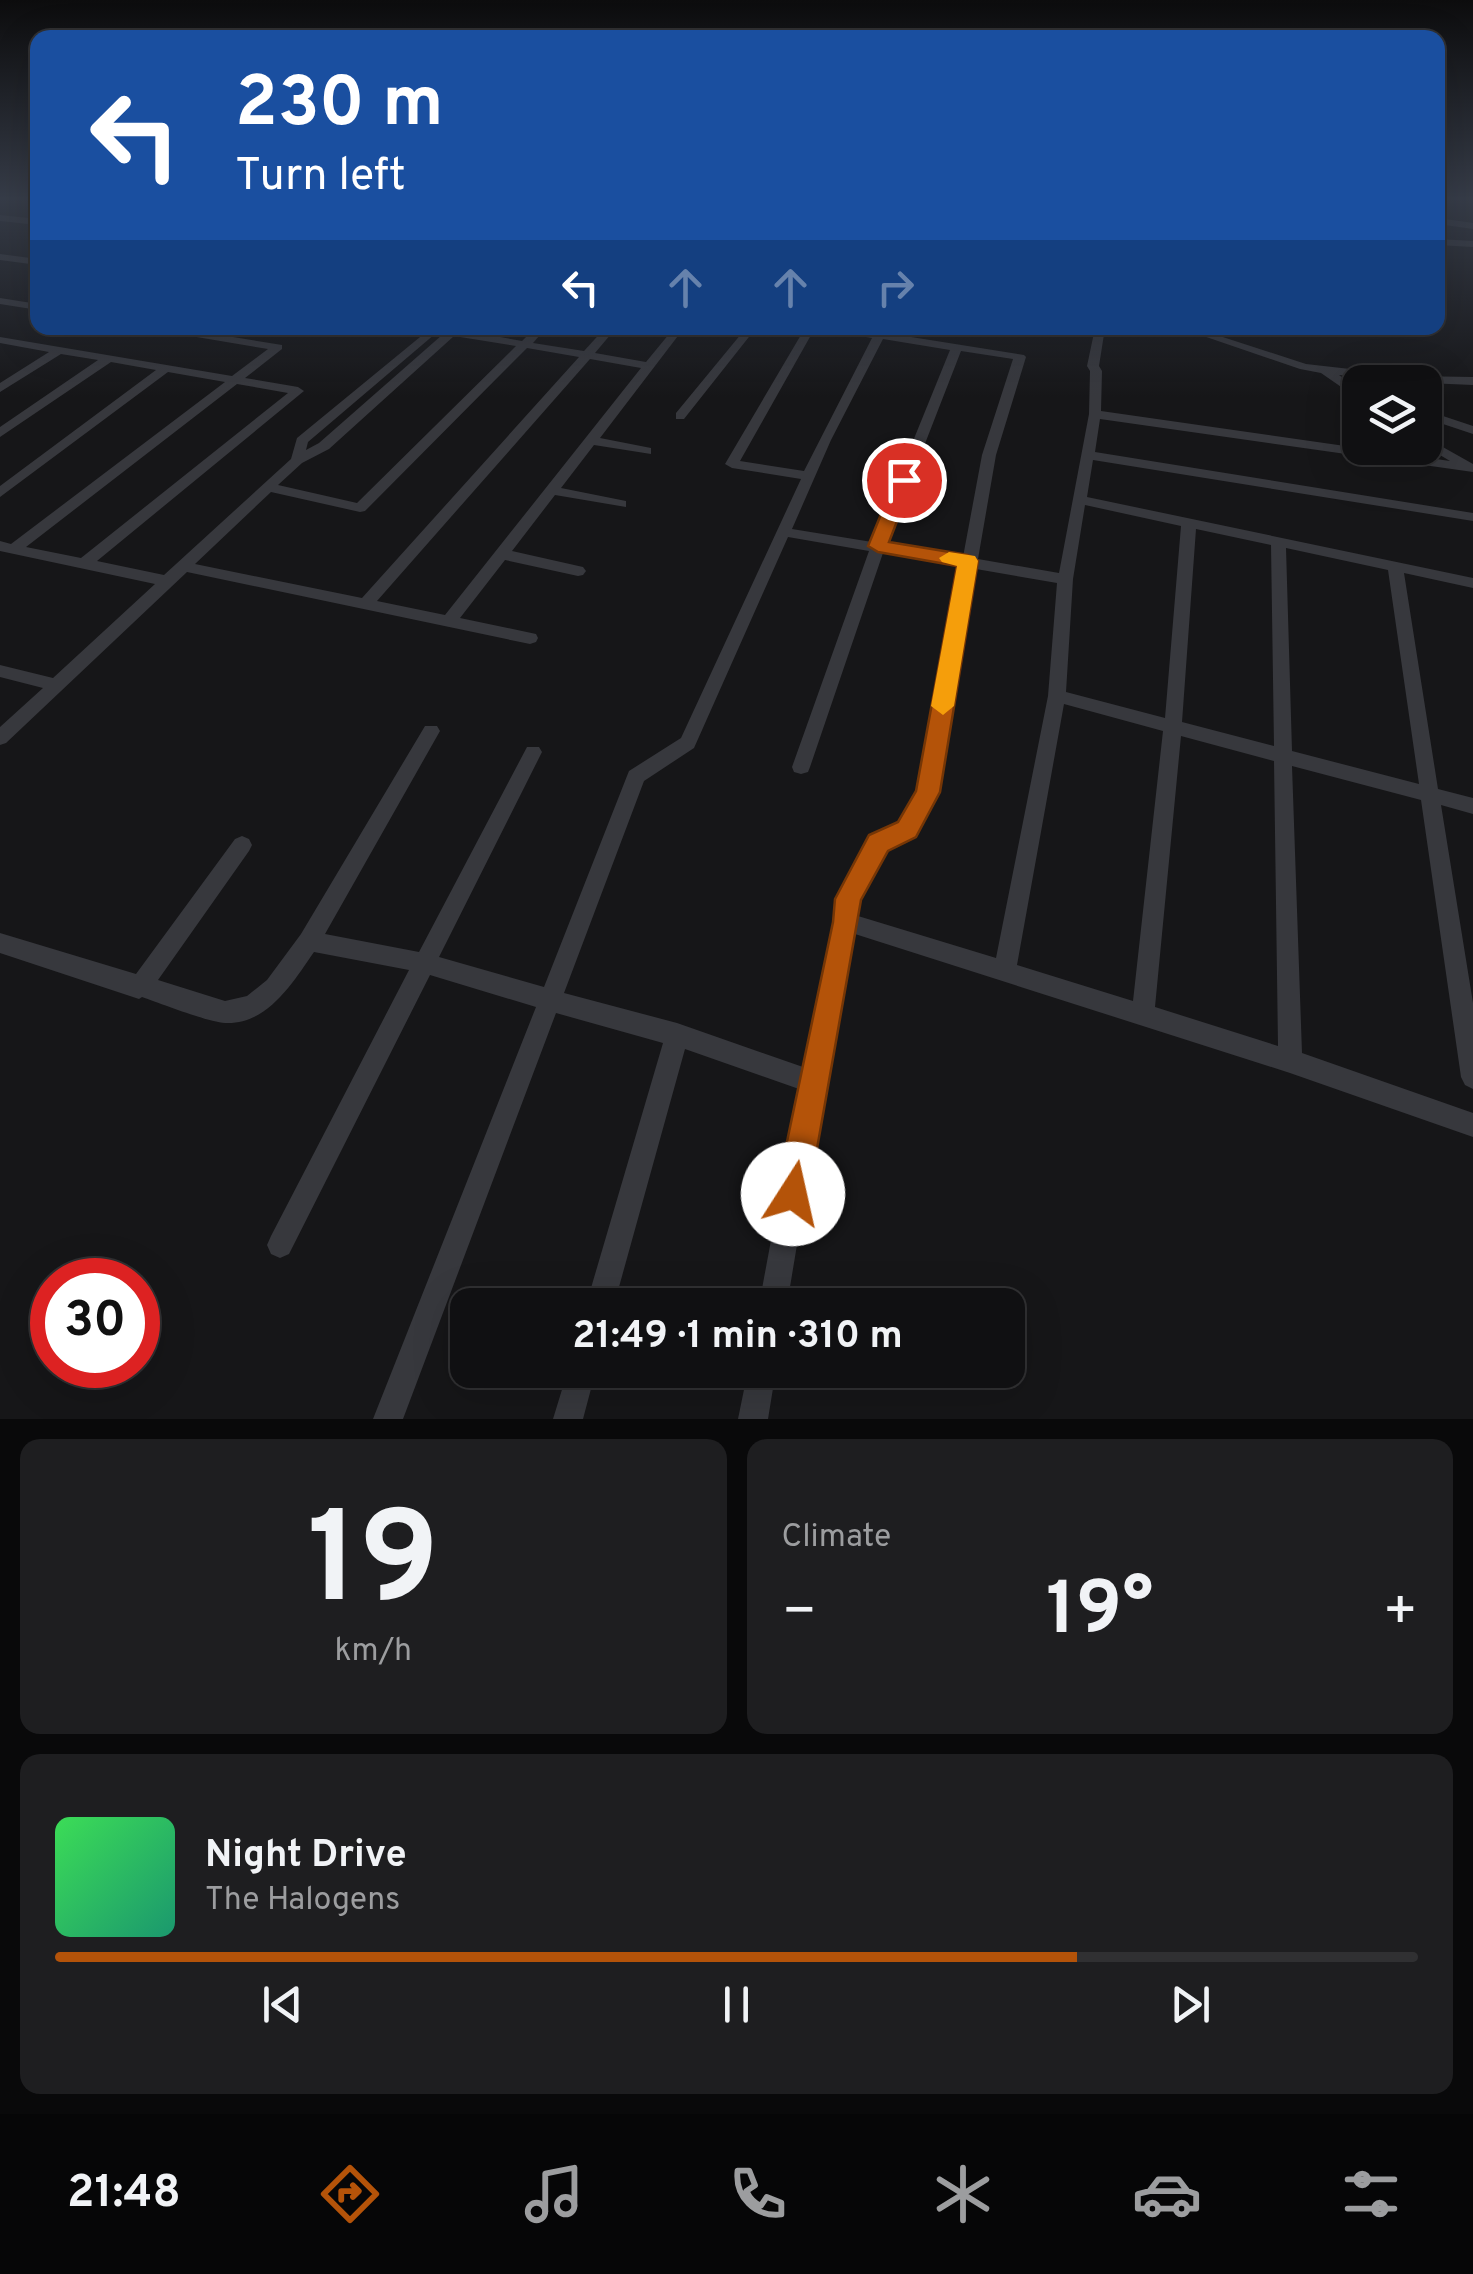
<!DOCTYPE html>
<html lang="en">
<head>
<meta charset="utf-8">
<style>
	body { margin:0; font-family:Overpass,sans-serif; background:#1e1e20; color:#f1f3f6; height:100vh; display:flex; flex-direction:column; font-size:38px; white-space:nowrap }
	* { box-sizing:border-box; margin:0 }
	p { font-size:32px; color:#9c9d9f }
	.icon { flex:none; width:55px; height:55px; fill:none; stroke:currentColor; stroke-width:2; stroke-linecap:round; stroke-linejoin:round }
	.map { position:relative; height:1419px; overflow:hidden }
	.side { display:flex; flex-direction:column; gap:20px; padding:20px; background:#09090a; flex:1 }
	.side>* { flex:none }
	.top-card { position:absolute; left:30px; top:30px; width:1415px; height:305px; border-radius:20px; box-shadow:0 10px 40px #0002,0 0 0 2px #303032; background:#1a4fa0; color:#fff; overflow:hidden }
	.fabs { position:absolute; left:1342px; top:365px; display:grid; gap:20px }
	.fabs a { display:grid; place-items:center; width:100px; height:100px; border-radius:20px; background:#101012; box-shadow:0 10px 40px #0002,0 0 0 2px #303032; font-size:50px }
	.speed { position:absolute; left:30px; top:1258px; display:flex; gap:20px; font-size:50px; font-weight:700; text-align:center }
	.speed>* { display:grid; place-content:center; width:130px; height:130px; border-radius:50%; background:#101012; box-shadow:0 10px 40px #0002,0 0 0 2px #303032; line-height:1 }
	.speed .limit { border:15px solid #d22; background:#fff; color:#111 }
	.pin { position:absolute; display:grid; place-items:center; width:85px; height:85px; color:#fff; margin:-42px; border:5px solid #fff; border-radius:50%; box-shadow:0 2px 10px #0007 }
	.me { position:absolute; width:110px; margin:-55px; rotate:10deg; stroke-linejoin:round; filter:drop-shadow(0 0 8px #0008) }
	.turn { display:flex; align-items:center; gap:35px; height:210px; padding:0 40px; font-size:45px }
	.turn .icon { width:130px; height:130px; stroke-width:2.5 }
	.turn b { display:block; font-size:70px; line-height:85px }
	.lanes { display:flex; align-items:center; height:95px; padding:0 40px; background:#0003; justify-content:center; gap:50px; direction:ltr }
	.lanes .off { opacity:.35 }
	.big { font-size:75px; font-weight:700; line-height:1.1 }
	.side .tile { flex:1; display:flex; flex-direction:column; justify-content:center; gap:15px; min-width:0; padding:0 35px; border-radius:20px; background:#1e1e20 }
	.side .dial { align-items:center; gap:0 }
	.dial b { font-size:130px; line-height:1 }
	.song { display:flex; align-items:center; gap:30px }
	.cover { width:120px; height:120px; border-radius:15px; background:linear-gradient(135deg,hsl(130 70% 55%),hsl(160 70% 35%)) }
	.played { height:10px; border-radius:5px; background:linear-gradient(90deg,#b45309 75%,#303032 75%) }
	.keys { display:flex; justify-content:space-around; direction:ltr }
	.heat { display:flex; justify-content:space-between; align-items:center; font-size:55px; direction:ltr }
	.side .tiles { flex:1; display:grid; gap:20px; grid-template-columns:1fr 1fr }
	.tile:last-child { grid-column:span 2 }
	.trip { position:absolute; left:450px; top:1288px; width:575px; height:100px; border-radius:20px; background:#101012; box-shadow:0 10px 40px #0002,0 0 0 2px #303032; font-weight:700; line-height:100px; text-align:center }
	.dock { display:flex; height:160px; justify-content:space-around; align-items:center; background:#060607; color:#9c9d9f }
	.dock .icon { width:70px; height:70px }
	.dock .selected { color:#b45309 }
	.dock b { font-size:45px; color:#f1f3f6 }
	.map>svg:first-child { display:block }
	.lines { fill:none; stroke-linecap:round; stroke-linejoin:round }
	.minor { fill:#37383d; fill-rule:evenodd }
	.route { fill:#b45309; stroke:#753606; stroke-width:2.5 }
	.slow { fill:#f59e0b }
</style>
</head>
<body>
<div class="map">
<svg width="1473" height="1419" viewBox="0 0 1473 1419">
	<rect width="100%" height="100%" fill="#161618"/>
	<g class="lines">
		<path class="minor" d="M0 215 38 219V225L0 221Z
			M1438 218 1473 223V229L1438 224Z
			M1438 239 1473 241V247L1438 245Z
			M0 254 38 259V265L0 260Z
			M0 298 38 304V310L0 304Z
			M156 328H178L282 345V349L245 378 298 387 304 391 97 561 164 575 291 459 297 438 431 328H442L308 442 306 450 319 443 450 328 522 341 535 328H546L533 343 584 351 605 328H616L595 353 646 362 674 328H684L600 438 651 448V454L594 445 561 488 626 501V507L555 495 512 551 583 567 586 571 583 575 578 576 505 560 460 618 536 634 538 638 536 642 530 644 187 572 6 743 0 745V727L43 688 0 677V665L53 678 155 584 0 551V541L11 544 225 382 168 372 0 497V486L156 370 111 362 0 437V427L98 360 61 354 0 392V383L49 352 0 343V337L232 376 268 349 161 331ZM454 336 516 346 357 503 278 485 302 463 329 449ZM527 348 579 357 362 598 195 564 271 492 360 512 365 511ZM590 359 641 368 445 615 377 601ZM237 384 288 393 81 558 26 547Z
			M746 328H756L684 419H676V413Z
			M805 328H815L740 461 804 471 872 338 830 331 825 328 876 332 878 328H888L886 333 1024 355 1026 357 996 455 978 559 1059 573 1089 414 1090 371 1087 366 1095 328H1105L1099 366 1102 371 1101 411 1450 461 1425 446V437L1473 464V472L1100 419 1095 452 1473 513V521L1093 460 1087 497 1473 578V588L1404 573 1438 789 1473 798V814L1441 805 1473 1003V1089L1465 1085 1461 1077 1421 800 1292 766 1302 1053 1473 1113V1137L1290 1073 855 934 824 1082 787 1305H759L799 1089 685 1049 614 1305H586L663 1043 556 1013 403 1419H373L536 1007 430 975 289 1254 280 1258 271 1254 267 1245 271 1236 409 970 314 952C293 982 268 1025 225 1023 208 1022 162 1004 142 997L139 999 0 953V933L136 974 235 839 242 836 249 839 252 845 249 851 158 980 225 1001 247 996 267 980 301 934 425 726H437L440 731 325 934 419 952 527 747H539L542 752 439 957 544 987 627 776 629 771 681 738 801 479 732 468 725 464ZM883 339 950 350 872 542 792 529 831 440ZM961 351 1013 359 982 455 963 557 886 544ZM1085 505 1181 526 1165 718 1066 692 1073 579ZM1196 529 1271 545 1274 746 1182 722ZM788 537 869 551 792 767 794 772 801 774 808 772 810 767 883 553 961 567 919 791 900 823 871 837 838 899 836 922 803 1067 677 1023 564 993 644 781 694 748ZM1286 548 1388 570 1419 784 1292 751ZM976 569 1057 583 1048 696 996 958 858 916V900L885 849 914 835 937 792ZM1064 704 1163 731 1133 1001 1017 965ZM1181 736 1274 761 1278 1046 1155 1007Z
			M1180 328H1195L1306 364 1412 376 1473 377V385L1403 382 1339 375 1360 390V400L1321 373 1300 369Z
			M1425 410 1473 426V434L1425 418Z
			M568 1370H596L583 1419H553Z
			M748 1370H776L768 1419H738Z"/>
	</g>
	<linearGradient id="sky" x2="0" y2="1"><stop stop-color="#0c0c0d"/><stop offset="0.5" stop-color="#363c48"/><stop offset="1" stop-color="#363c48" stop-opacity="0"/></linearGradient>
	<rect width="1473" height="397" fill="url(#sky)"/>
	<path class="route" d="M904 474 913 480 889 542 968 555 978 561 940 792 916 837 888 851 861 900 809 1194 805 1205 793 1210 781 1205 776 1194 833 922 835 899 869 835 898 822 916 791 957 566 878 552 868 546 895 480Z"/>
	<path class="slow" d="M949 552 975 556 978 561 954 706 943 715 931 706 957 566 942 562 939 558Z"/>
</svg>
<div class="fabs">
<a><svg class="icon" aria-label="layers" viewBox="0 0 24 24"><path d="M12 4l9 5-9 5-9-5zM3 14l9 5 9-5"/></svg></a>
</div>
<div class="speed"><div class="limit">30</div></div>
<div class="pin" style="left:904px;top:480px;background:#d93025"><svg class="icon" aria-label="arrive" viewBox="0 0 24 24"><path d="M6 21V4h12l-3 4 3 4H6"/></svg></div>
<svg class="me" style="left:793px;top:1194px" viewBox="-20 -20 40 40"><circle r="19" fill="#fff"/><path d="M0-13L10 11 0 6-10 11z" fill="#b45309"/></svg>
<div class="trip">21:49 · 1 min · 310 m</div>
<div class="top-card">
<div class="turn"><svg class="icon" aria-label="left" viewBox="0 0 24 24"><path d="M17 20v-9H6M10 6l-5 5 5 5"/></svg><div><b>230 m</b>Turn left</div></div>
<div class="lanes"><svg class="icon" aria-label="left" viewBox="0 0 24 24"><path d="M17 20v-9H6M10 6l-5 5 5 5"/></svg><svg class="icon off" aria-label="ahead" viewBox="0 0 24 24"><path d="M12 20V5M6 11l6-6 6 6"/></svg><svg class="icon off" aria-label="ahead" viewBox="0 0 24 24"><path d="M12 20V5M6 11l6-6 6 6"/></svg><svg class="icon off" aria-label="right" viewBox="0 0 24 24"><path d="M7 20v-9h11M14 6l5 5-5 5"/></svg></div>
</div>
</div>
<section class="side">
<div class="tiles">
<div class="tile dial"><b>19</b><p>km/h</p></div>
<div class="tile"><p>Climate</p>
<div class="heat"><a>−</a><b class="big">19°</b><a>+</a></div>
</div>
<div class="tile">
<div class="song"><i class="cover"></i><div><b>Night Drive</b><p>The Halogens</p></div></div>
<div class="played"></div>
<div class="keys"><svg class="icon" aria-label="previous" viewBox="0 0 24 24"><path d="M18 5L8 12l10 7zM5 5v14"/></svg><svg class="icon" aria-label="pause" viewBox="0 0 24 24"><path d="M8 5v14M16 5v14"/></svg><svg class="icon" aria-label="next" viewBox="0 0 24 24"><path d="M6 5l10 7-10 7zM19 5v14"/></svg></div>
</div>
</div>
</section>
<nav class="dock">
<b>21:48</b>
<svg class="icon selected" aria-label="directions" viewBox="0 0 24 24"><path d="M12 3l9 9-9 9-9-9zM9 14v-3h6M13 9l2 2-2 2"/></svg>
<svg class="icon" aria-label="music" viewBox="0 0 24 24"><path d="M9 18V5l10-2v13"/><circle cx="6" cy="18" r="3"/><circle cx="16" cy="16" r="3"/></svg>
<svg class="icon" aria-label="phone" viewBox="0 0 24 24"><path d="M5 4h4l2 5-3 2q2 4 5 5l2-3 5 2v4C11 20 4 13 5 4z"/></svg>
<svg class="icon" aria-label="climate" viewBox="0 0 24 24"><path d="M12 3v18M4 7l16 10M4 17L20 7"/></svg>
<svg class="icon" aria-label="car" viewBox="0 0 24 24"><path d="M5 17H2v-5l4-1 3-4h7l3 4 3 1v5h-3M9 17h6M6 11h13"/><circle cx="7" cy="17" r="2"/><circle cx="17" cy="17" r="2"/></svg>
<svg class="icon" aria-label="filters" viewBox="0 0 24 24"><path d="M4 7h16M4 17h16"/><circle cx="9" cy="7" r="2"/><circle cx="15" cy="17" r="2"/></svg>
</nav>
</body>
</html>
